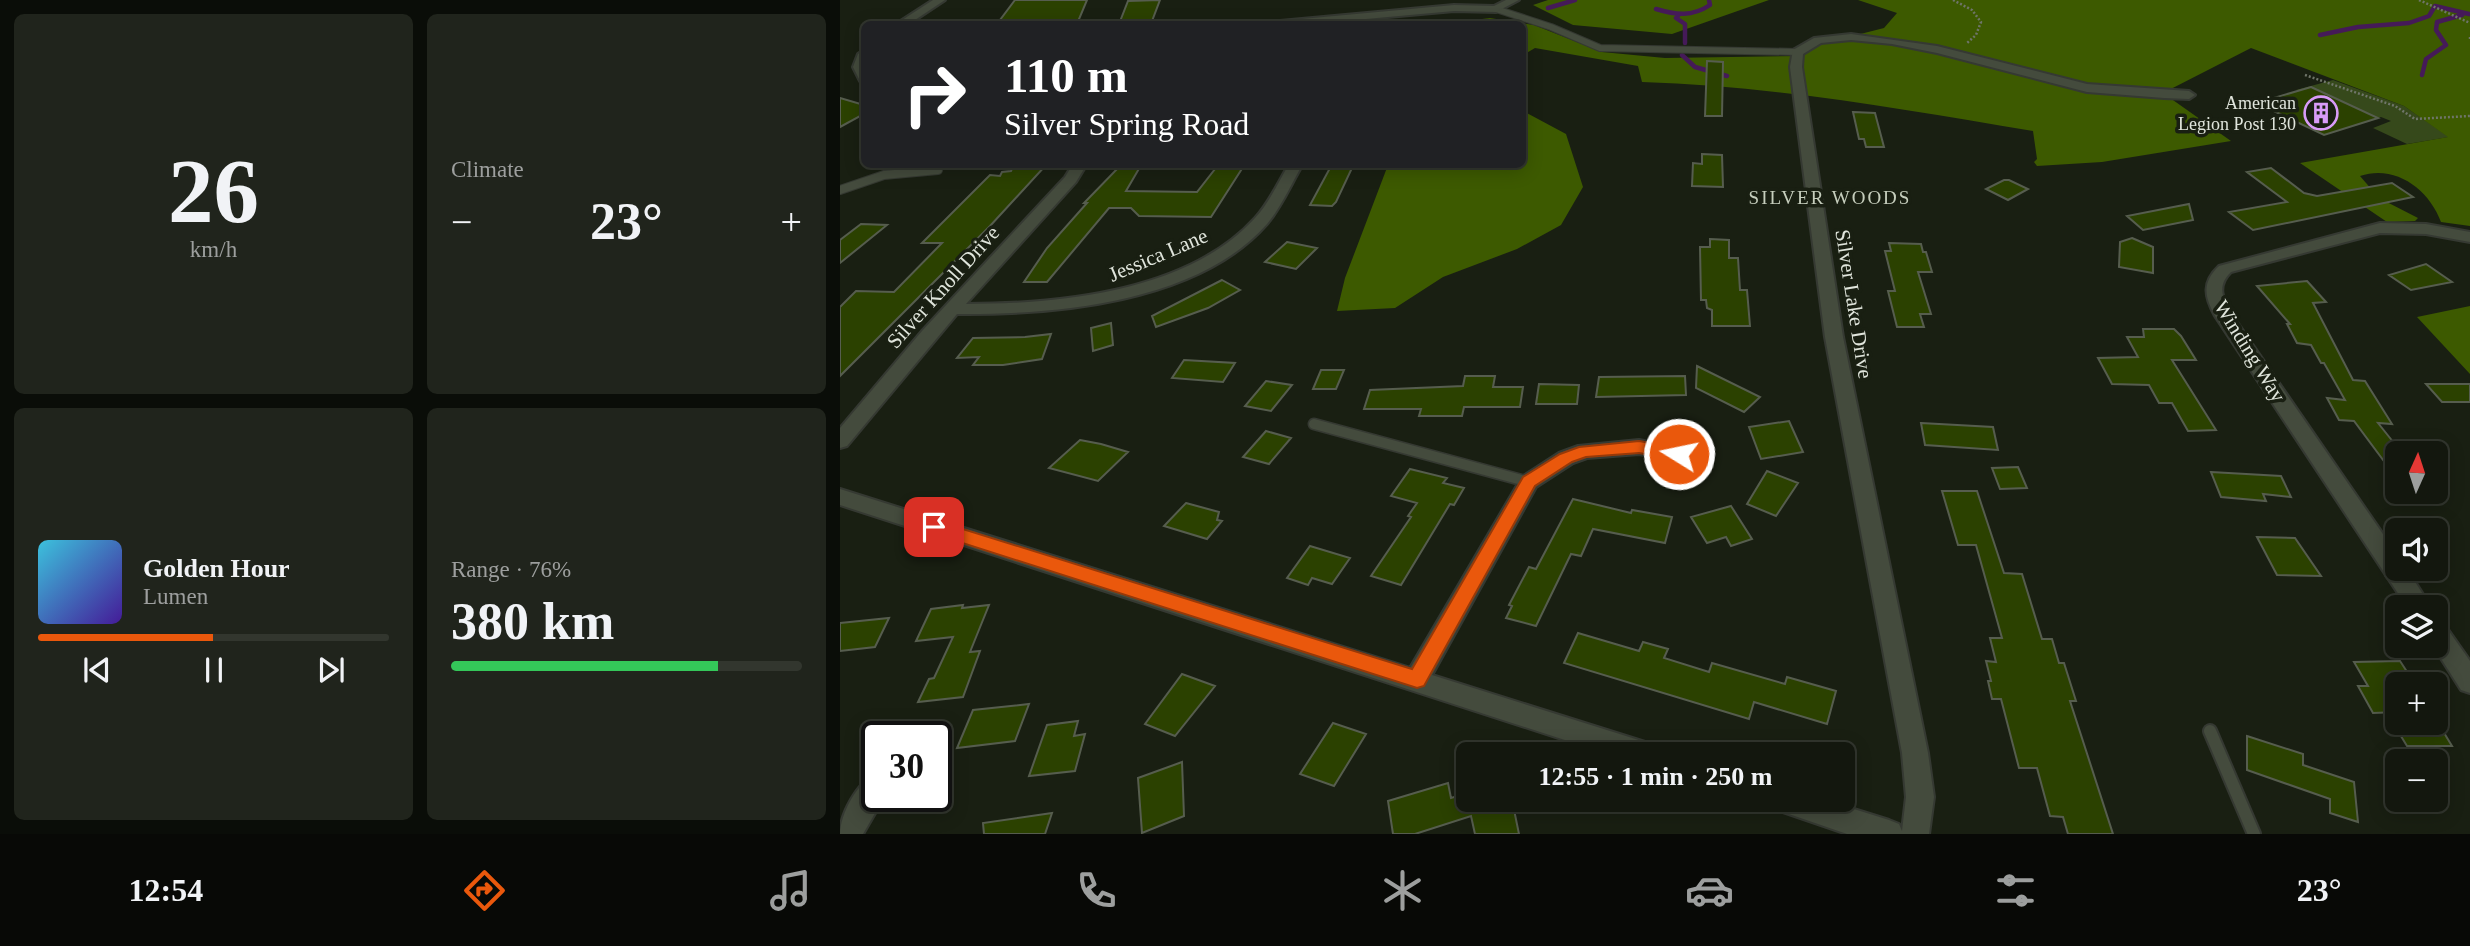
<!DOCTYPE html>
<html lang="en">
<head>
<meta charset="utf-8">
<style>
	body { margin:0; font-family:"Times New Roman",serif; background:#20241c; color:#f1f3f6; height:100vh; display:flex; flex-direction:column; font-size:26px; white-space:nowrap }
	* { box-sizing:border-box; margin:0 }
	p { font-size:23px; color:#9d9f9e }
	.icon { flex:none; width:38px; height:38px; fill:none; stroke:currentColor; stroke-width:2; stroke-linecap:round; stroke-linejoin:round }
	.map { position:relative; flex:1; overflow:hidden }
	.side { display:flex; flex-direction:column; gap:14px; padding:14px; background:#0a0d08; width:840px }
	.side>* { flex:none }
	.banner { position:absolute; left:21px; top:21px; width:665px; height:147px; border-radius:10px; box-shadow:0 4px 18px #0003,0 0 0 2px #32362e; background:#202124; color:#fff; overflow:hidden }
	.needle { width:46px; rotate:3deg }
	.controls { position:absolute; left:1545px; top:441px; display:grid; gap:14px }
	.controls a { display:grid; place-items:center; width:63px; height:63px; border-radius:10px; background:#13170e; box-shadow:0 4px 18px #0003,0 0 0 2px #32362e; font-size:35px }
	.speed { position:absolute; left:21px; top:721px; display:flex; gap:14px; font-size:35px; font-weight:700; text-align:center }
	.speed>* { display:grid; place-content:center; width:91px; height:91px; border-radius:50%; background:#13170e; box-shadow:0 4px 18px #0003,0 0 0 2px #32362e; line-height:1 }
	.speed .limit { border:4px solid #111; border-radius:10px; background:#fff; color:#111 }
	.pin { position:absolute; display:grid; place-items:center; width:60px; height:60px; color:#fff; margin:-30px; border-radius:14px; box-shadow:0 4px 10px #0006 }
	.me { position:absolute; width:77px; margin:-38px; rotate:280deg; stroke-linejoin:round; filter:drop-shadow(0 0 5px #0008) }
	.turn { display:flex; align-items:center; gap:24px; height:147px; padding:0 28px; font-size:32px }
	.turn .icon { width:91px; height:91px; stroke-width:2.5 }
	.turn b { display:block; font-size:49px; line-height:60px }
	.big { font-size:52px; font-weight:700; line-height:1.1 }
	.side .tile { flex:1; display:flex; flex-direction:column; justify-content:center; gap:10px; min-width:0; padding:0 24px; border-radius:10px; background:#20241c }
	.side .dial { align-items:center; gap:0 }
	.dial b { font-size:91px; line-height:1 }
	.song { display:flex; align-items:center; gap:21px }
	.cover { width:84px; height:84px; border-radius:10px; background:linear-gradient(135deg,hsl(190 70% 55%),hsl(260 70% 35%)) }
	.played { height:7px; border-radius:4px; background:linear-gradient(90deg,#ea580c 50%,#32362e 50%) }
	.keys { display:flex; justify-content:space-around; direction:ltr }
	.heat { display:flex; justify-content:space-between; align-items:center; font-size:38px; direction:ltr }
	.charge { height:10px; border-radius:5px; background:linear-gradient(90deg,#34c759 76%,#32362e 0) }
	.side .tiles { flex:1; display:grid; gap:14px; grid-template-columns:repeat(2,1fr) }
	.trip { position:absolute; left:616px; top:742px; width:399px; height:70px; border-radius:10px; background:#13170e; box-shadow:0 4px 18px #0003,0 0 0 2px #32362e; font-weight:700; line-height:70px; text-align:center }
	.tabs { display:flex; height:112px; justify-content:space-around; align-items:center; background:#080906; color:#9d9f9e }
	.tabs .icon { width:49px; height:49px }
	.tabs .selected { color:#ea580c }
	.tabs b { font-size:32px; color:#f1f3f6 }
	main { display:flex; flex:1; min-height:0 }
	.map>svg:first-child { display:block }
	.green { fill:#36491b }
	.forest { fill:#3d5a00 }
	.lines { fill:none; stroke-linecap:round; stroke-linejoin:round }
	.stream { stroke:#451a58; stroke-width:4.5 }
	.building { fill:#2b4100; stroke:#565d4e; stroke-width:2 }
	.lane-far3-casing { stroke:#353932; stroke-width:8 }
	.lane-far2-casing { stroke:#353932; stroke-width:10 }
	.lane-far1-casing { stroke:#353932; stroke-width:13 }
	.lane-casing { stroke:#353932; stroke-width:16 }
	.street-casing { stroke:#353932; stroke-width:4 }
	.path { stroke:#6f7569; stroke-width:2.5; stroke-dasharray:2 2; stroke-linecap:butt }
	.lane-far3 { stroke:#444b3d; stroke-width:6 }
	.lane-far2 { stroke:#444b3d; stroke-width:8 }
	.lane-far1 { stroke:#444b3d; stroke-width:10 }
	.lane { stroke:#444b3d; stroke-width:12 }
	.street { fill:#444b3d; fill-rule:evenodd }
	.route { fill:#ea580c; stroke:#983908; stroke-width:2 }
	.labels { text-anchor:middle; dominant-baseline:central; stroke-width:7; stroke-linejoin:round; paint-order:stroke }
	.far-poi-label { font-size:18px; fill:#e0e5dc; stroke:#191f12; text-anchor:end }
	.far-neighbourhood-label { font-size:19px; letter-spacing:2px; fill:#c6cebd; stroke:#191f12 }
	.street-label { font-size:21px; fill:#e0e5dc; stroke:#191f12 }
</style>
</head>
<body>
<main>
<section class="side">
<div class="tiles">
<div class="tile dial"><b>26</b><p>km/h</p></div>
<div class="tile"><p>Climate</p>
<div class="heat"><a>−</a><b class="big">23°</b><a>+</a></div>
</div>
<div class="tile">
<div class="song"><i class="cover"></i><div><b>Golden Hour</b><p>Lumen</p></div></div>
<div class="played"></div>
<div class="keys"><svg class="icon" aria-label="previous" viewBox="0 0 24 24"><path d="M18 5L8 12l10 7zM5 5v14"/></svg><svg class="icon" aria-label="pause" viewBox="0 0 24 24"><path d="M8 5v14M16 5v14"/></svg><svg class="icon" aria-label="next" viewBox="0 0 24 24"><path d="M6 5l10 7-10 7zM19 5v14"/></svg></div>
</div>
<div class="tile"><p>Range · 76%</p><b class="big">380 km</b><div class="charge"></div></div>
</div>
</section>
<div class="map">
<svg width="1630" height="834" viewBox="0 0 1630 834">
	<rect width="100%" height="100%" fill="#191f12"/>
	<path class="green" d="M1493 80 1564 106 1609 137 1567 144 1533 128 1551 121 1541 117 1535 119 1485 94 1472 97 1456 90Z"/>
	<path class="forest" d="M708 0H929L832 34 733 25 693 5Z
		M1018 0H1630V226L1601 222C1589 189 1555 164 1520 176L1539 198 1578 218 1575 221 1547 222 1460 163 1608 137 1564 106 1411 48 1323 93 1391 141 1262 162 1197 166 1194 162 1197 159 1193 131C1063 109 933 86 802 82L798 66 695 48 683 55 682 24H602L650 18 694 25 762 52 825 58 963 56 977 45 1044 28 1057 13Z
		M683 111 726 134 743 187 721 225 677 249 603 277 555 308 497 311 505 278 548 165 682 164Z
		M1630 306V374L1577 317Z"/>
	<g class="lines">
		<path class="stream" d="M708 8 735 0
			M816 9C836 15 852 17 870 5L869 0
			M838 16 836 18 845 24V43
			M1480 35 1518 27 1569 23 1589 16 1595 6 1629 14
			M842 55 855 67 887 76
			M1582 75 1586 59 1606 45 1596 30 1597 22 1622 15"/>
	</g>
	<path class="building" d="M175 0H247L237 24H157Z
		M320 0 312 21 279 24 288 1Z
		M867 61 883 62 882 116H865Z
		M1471 87 1538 118 1484 135 1417 103Z
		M0 98 24 105V114L0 127Z
		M1013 112 1035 113 1044 147H1026L1024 139H1019Z
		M862 154 882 155 883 187 852 186 853 163 862 164Z
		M174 164H207L150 226 0 376V307L16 291 54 292 102 243H82L150 175 160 176 162 172 171 171Z
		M379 164H405L371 217 299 216 291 208H269L207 282H184L207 248 247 203H244L279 167H300L286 191 357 192Z
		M490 168H512L496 202 492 206 470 205Z
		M1431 168 1464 193 1477 196 1552 183 1573 197 1413 230 1389 212 1447 202 1407 172Z
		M1164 180H1169L1188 189 1168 200 1146 189Z
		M1349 204 1353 220 1303 230 1287 216Z
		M21 224 47 225 0 263V240Z
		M1292 238 1313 247V273L1279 267 1280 242Z
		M870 239 889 240V258H898L900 290H907L910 326H872V310L867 308 866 300H861L860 247H870Z
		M447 242 477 248 456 269 425 262Z
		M1049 243 1081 244 1083 252H1086L1092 272H1078L1091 314H1080L1084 327H1057L1048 291H1055L1045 251H1051Z
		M1586 264 1612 282 1571 290 1549 275Z
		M382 280 400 290 368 308 316 327 312 316Z
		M1467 281 1486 302 1473 303 1513 380 1525 381 1552 424 1538 423 1558 448V480L1514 421 1499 420 1487 398 1505 400 1484 363H1481L1471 345 1457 343 1447 324H1450L1417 286Z
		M271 323 273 345 253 351 251 328Z
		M1303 329H1334L1341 336 1356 360H1332L1376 430 1348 431 1332 403H1319L1309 385 1272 384 1258 358 1298 357 1287 337H1304Z
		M211 334 202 359 163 365H133L139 357 117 358 133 338 185 337Z
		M344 360 395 363 383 382 332 378Z
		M857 366 920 397 904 412 856 388Z
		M481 370H504L496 389H473Z
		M625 376H655L653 387H683L680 407H624L622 416H579L581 409H524L530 390 623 386Z
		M845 376 846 395 756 397 759 377Z
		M426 381 452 385 431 411 405 406Z
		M699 384 739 385 737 404H696Z
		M1586 384H1630V402H1602Z
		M949 421 963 452 921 459 909 427Z
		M1081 423 1153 427 1158 450 1085 445Z
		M426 431 451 438 429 464 403 457Z
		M240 440 261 444 288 452 258 481 209 468Z
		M1178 467 1187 488 1160 489 1152 468Z
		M570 469 607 478 603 483 624 488 614 505 610 504 561 585 531 576 571 517 568 516 577 503 551 496Z
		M927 471 958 483 936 516 907 504Z
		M1371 472 1441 476 1451 497 1423 494 1426 501 1381 497Z
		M1102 491H1137L1164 573 1182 574 1202 639H1212L1219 663H1224L1236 701H1230L1273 834H1228L1223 817 1210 816 1197 768H1179L1161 699H1152L1148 681H1151L1146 661 1156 662 1150 638H1162L1136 545H1118Z
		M733 499 791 513 792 510 832 517 825 543 753 529 741 556 731 554 696 626 666 618 672 606 669 605 689 567 696 569Z
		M346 503 379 512 377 520 382 521 367 539 324 526Z
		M891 506 912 539 891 546 886 537 867 543 851 517Z
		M1417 537 1455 538 1481 576 1437 575Z
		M470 546 510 558 492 584 472 578 468 585 447 578Z
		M123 605 122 608 149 605 130 652 140 651 123 697 78 702 89 679 94 678 113 637 76 641 91 609Z
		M49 618 35 647 0 651V623Z
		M738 633 799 651 803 642 828 649 824 658 869 672 872 663 945 684 947 677 996 691 987 724 914 702 909 719 724 663Z
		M1560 661 1575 684H1558V712L1533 713 1518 686H1528L1514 662Z
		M342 674 375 686 335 736 305 724Z
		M189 704 175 741 117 748 133 710Z
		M238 721 234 736 245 734 235 771 189 776 207 725Z
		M493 723 526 734 494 786 460 774Z
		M1553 723H1598L1612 746H1567Z
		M1407 736 1463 754V765L1514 782 1518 822 1490 813V799L1407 770Z
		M342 762 344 816 302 833 298 778Z
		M608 783 611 798 628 793V800H672L679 834H635L631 816 575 834H553L548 801Z
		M212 813 205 834H144L143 823Z"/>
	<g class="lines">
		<defs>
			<path id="lane-far3" d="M656 9 711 27 760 48 957 52"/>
			<path id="lane-far2" d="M0 190 44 175 98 170"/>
			<path id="lane-far1" d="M474 424 689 482"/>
			<path id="lane" d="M1370 731 1414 834"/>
			<path id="street" d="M93 0H105L69 24H56Z
				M666 0H679L656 12 614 11 471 24H434L440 21 614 5 654 6Z
				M1011 34 1097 46 1247 84 1349 91 1355 95 1349 99 1324 98 1247 92 1097 53 1052 44 1011 40 981 43 963 54 962 67 1003 337 1088 753 1094 797 1089 834H1007L934 809 930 800H985L1049 820 1059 824 1062 831 1066 797 1062 753 985 337 950 67 953 50 974 38Z
				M24 50V82L20 81 13 67 18 54Z
				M233 164H247L236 182 126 304C219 304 348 292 415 218 429 203 438 183 449 164H463C451 184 442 206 427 224 358 303 214 315 117 314L7 446 0 448V428L82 331 225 177Z
				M1540 223 1586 224 1630 232V242L1586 234 1540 233 1391 272C1376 286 1383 300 1392 315L1558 556V569H1567L1591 607H1567L1375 316C1364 296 1362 282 1379 266Z
				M799 440 846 449 849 454 846 459 839 461 799 454 747 458 733 463 696 487 592 675 805 742 814 745 818 754H768L0 505V489L570 668 682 477 719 453 738 446Z
				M1596 621 1604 624 1630 661V693L1621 690 1593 646H1596Z
				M35 775 37 796H45L23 834H0C0 815 17 782 35 775Z"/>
		</defs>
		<use href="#lane-far3" class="lane-far3-casing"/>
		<use href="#lane-far2" class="lane-far2-casing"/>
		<use href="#lane-far1" class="lane-far1-casing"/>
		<use href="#lane" class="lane-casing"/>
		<use href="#street" class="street-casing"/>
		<path class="path" d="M1113 0 1132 10 1141 22 1136 35 1127 43
			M1579 0 1630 23
			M1630 37V41
			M1465 75 1555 106 1575 119 1630 116"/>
		<use href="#lane-far3" class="lane-far3"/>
		<use href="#lane-far2" class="lane-far2"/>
		<use href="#lane-far1" class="lane-far1"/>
		<use href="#lane" class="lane"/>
		<use href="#street" class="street"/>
	</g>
	<path class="route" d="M799 441 839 448 847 454 839 460 799 453 746 457 732 462 695 486 584 686 577 688 88 532 85 527 88 522 94 520 572 669 683 477 720 454 739 447Z"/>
	<defs>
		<symbol id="building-ring" viewBox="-11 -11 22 22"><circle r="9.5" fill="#191f12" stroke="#d89bf8" stroke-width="1.5"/><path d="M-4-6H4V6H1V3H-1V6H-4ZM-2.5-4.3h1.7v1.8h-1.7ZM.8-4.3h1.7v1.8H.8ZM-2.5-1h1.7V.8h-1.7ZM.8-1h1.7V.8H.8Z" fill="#d89bf8"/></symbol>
	</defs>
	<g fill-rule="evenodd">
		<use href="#building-ring" x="1462" y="94" width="38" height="38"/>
	</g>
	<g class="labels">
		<g class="far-poi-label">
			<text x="1456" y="103">American<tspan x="1456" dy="21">Legion Post 130</tspan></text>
		</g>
		<g class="far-neighbourhood-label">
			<text x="990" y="197">SILVER WOODS</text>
		</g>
		<g class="street-label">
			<text transform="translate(318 255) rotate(-23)">Jessica Lane</text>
			<text transform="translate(103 287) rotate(-48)">Silver Knoll Drive</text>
			<text transform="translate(1014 304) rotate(81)">Silver Lake Drive</text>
			<text transform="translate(1410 351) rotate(58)">Winding Way</text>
		</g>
	</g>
</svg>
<div class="controls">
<a><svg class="needle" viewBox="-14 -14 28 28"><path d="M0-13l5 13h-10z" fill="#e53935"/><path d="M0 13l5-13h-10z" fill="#9d9f9e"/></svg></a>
<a><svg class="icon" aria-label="sound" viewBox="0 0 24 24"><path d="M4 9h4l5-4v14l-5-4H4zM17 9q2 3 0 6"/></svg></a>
<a><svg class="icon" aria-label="layers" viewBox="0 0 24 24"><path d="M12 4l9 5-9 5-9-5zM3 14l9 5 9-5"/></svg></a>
<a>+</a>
<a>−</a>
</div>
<div class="speed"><div class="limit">30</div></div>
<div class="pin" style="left:94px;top:527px;background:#d93025"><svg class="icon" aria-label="arrive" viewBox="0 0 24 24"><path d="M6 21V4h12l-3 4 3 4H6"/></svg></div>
<svg class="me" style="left:839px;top:454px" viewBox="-20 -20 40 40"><circle r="17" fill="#ea580c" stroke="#fff" stroke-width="3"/><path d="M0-11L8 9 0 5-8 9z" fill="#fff"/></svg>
<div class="trip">12:55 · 1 min · 250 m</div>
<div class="banner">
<div class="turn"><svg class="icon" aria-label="right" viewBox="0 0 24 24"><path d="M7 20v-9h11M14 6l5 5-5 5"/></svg><div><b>110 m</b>Silver Spring Road</div></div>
</div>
</div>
</main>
<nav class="tabs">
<b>12:54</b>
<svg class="icon selected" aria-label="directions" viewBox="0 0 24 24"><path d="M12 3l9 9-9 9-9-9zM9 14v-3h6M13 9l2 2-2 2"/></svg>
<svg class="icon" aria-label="music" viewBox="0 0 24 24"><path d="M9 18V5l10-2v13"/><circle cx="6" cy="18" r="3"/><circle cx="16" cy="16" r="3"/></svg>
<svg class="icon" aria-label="phone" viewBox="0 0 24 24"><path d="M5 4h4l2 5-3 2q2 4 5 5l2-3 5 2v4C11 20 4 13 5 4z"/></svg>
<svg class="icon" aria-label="climate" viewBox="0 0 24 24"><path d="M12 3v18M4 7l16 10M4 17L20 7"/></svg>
<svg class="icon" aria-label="car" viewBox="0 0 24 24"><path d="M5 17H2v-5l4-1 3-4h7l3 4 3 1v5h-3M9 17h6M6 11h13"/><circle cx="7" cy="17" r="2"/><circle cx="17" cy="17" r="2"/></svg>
<svg class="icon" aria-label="filters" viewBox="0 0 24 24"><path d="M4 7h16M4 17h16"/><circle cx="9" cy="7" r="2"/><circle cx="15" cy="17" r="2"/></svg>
<b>23°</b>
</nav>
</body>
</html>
